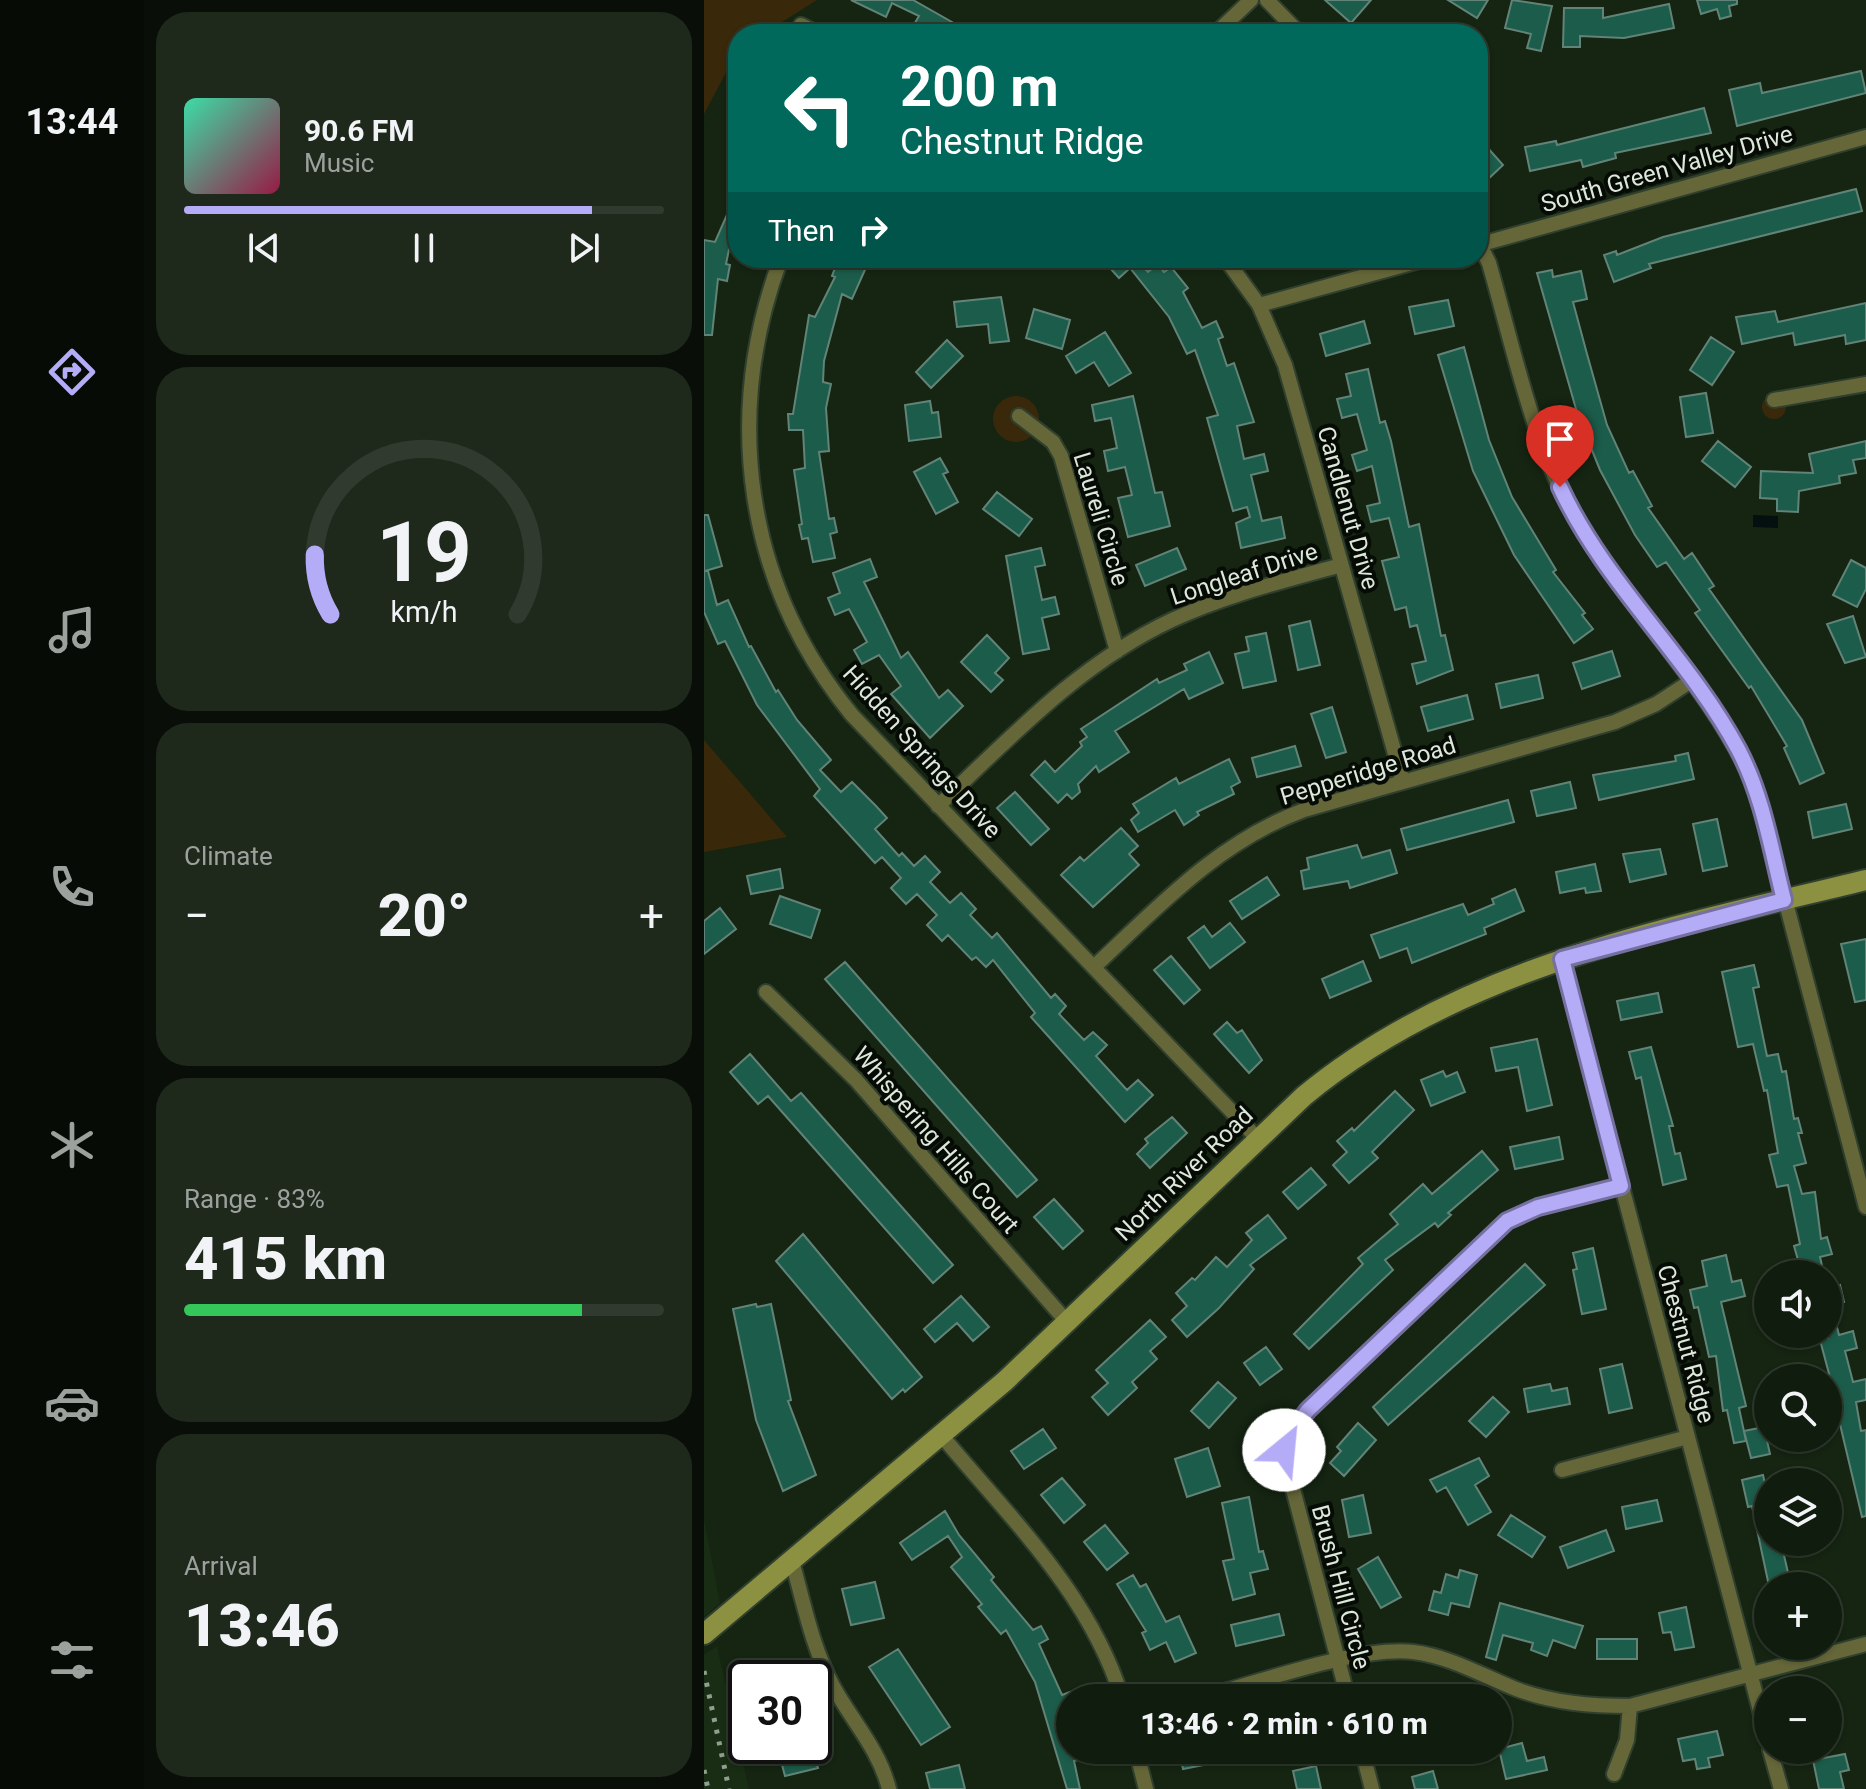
<!DOCTYPE html>
<html lang="en">
<head>
<meta charset="utf-8">
<style>
	body { margin:0; font-family:Roboto,sans-serif; background:#1e291c; color:#f1f3f6; height:100vh; display:flex; flex-direction:column; font-size:30px; white-space:nowrap }
	* { box-sizing:border-box; margin:0 }
	p { font-size:26px; color:#9ca19e }
	.icon { flex:none; width:44px; height:44px; fill:none; stroke:currentColor; stroke-width:2; stroke-linecap:round; stroke-linejoin:round }
	.map { position:relative; flex:1; overflow:hidden }
	.panel { display:flex; flex-direction:column; gap:12px; padding:12px; background:#090f08; width:560px }
	.panel>* { flex:none }
	.banner { position:absolute; left:24px; top:24px; width:760px; height:244px; border-radius:32px; box-shadow:0 2px 6px #0004,0 0 0 2px #303a2e; background:#00695c; color:#fff; overflow:hidden }
	.buttons { position:absolute; left:1050px; top:1260px; display:grid; gap:16px }
	.buttons a { display:grid; place-items:center; width:88px; height:88px; border-radius:50%; background:#101c0e; box-shadow:0 2px 6px #0004,0 0 0 2px #303a2e; font-size:40px }
	.speed { position:absolute; left:24px; top:1660px; display:flex; gap:16px; font-size:40px; font-weight:700; text-align:center }
	.speed>* { display:grid; place-content:center; width:104px; height:104px; border-radius:50%; background:#101c0e; box-shadow:0 2px 6px #0004,0 0 0 2px #303a2e; line-height:1 }
	.speed .limit { border:4px solid #111; border-radius:12px; background:#fff; color:#111 }
	.pin { position:absolute; display:grid; place-items:center; width:68px; height:68px; color:#fff; margin:-82px -34px; border-radius:50% 50% 50% 0; rotate:-45deg; box-shadow:0 0 8px #0007 }
	.pin .icon { rotate:45deg }
	.me { position:absolute; width:88px; margin:-44px; rotate:28deg; stroke-linejoin:round; filter:drop-shadow(0 0 6px #0008) }
	.turn { display:flex; align-items:center; gap:28px; height:168px; padding:0 40px; font-size:36px }
	.turn .icon { width:104px; height:104px; stroke-width:2.5 }
	.turn b { display:block; font-size:56px; line-height:68px }
	.then { display:flex; align-items:center; height:76px; padding:0 40px; background:#0003; gap:16px; font-size:30px }
	.big { font-size:60px; font-weight:800; line-height:1.1 }
	.panel .card { flex:1; display:flex; flex-direction:column; justify-content:center; gap:12px; min-width:0; padding:0 28px; border-radius:32px; background:#1e291c }
	.panel .dial { align-items:center; gap:0 }
	.dial svg { height:208px; overflow:visible; fill:none; stroke:#303a2e; stroke-width:7; stroke-linecap:round; text-anchor:middle }
	.dial text { fill:#f1f3f6; stroke:none }
	.song { display:flex; align-items:center; gap:24px }
	.cover { width:96px; height:96px; border-radius:12px; background:linear-gradient(135deg,hsl(160 70% 55%),hsl(340 70% 35%)) }
	.played { height:8px; border-radius:4px; background:linear-gradient(90deg,#b5acf8 85%,#303a2e 85%) }
	.keys { display:flex; justify-content:space-around; direction:ltr }
	.heat { display:flex; justify-content:space-between; align-items:center; font-size:44px; direction:ltr }
	.charge { height:12px; border-radius:6px; background:linear-gradient(90deg,#34c759 83%,#303a2e 0) }
	.trip { position:absolute; left:352px; top:1684px; width:456px; height:80px; border-radius:40px; background:#101c0e; box-shadow:0 2px 6px #0004,0 0 0 2px #303a2e; font-weight:800; line-height:80px; text-align:center }
	main { display:flex; flex:1; min-height:0 }
	.tabs { display:flex; flex-direction:column; width:144px; justify-content:space-around; align-items:center; background:#060b06; color:#9ca19e }
	.tabs .icon { width:56px; height:56px }
	.tabs .current { color:#b5acf8 }
	.tabs b { font-size:36px; color:#f1f3f6 }
	.map>svg:first-child { display:block }
	.built { fill:#182d14 }
	.green { fill:#39290a }
	.water { fill:#040f10 }
	.building { fill:#1c5c4a; stroke:#628377; stroke-width:2 }
	.lines { fill:none; stroke-linecap:round; stroke-linejoin:round }
	.street-casing { stroke:#31402e; stroke-width:18 }
	.secondary-casing { stroke:#31402e; stroke-width:24 }
	.street { stroke:#656739; stroke-width:14 }
	.secondary { stroke:#8c9041; stroke-width:20 }
	.rail { stroke:#919e8f; stroke-width:5; stroke-dasharray:4 8; stroke-linecap:butt }
	.route-casing { stroke:#7670a1; stroke-width:20 }
	.route { stroke:#b5acf8; stroke-width:14 }
	.labels { text-anchor:middle; dominant-baseline:central; stroke-width:8; stroke-linejoin:round; paint-order:stroke }
	.street-label { font-size:24px; fill:#dde8db; stroke:#060c05 }
</style>
</head>
<body>
<main>
<nav class="tabs">
<b>13:44</b>
<svg class="icon current" aria-label="directions" viewBox="0 0 24 24"><path d="M12 3l9 9-9 9-9-9zM9 14v-3h6M13 9l2 2-2 2"/></svg>
<svg class="icon" aria-label="music" viewBox="0 0 24 24"><path d="M9 18V5l10-2v13"/><circle cx="6" cy="18" r="3"/><circle cx="16" cy="16" r="3"/></svg>
<svg class="icon" aria-label="phone" viewBox="0 0 24 24"><path d="M5 4h4l2 5-3 2q2 4 5 5l2-3 5 2v4C11 20 4 13 5 4z"/></svg>
<svg class="icon" aria-label="climate" viewBox="0 0 24 24"><path d="M12 3v18M4 7l16 10M4 17L20 7"/></svg>
<svg class="icon" aria-label="car" viewBox="0 0 24 24"><path d="M5 17H2v-5l4-1 3-4h7l3 4 3 1v5h-3M9 17h6M6 11h13"/><circle cx="7" cy="17" r="2"/><circle cx="17" cy="17" r="2"/></svg>
<svg class="icon" aria-label="filters" viewBox="0 0 24 24"><path d="M4 7h16M4 17h16"/><circle cx="9" cy="7" r="2"/><circle cx="15" cy="17" r="2"/></svg>
</nav>
<section class="panel">
<div class="card">
<div class="song"><i class="cover"></i><div><b>90.6 FM</b><p>Music</p></div></div>
<div class="played"></div>
<div class="keys"><svg class="icon" aria-label="previous" viewBox="0 0 24 24"><path d="M18 5L8 12l10 7zM5 5v14"/></svg><svg class="icon" aria-label="pause" viewBox="0 0 24 24"><path d="M8 5v14M16 5v14"/></svg><svg class="icon" aria-label="next" viewBox="0 0 24 24"><path d="M6 5l10 7-10 7zM19 5v14"/></svg></div>
</div>
<div class="card dial"><svg viewBox="0 0 100 80">
<path d="M14 69A42 42 0 1 1 86 69"/>
<path d="M14 69A42 42 0 0 1 8 46" stroke="#b5acf8"/>
<text x="50" y="56" font-size="32" font-weight="700">19</text>
<text x="50" y="72" font-size="11">km/h</text>
</svg></div>
<div class="card"><p>Climate</p>
<div class="heat"><a>−</a><b class="big">20°</b><a>+</a></div>
</div>
<div class="card"><p>Range · 83%</p><b class="big">415 km</b><div class="charge"></div></div>
<div class="card"><p>Arrival</p><b class="big">13:46</b></div>
</section>
<div class="map">
<svg width="1162" height="1789" viewBox="0 0 1162 1789">
	<rect width="100%" height="100%" fill="#152512"/>
	<path class="built" d="M0 1520 16 1603 0 1617Z
		M13 1646 45 1789H0V1655Z"/>
	<path class="green" d="M0 0H113L59 34H34V50L0 114Z
		M1058 407a12 12 0 1 1 24 0a12 12 0 1 1-24 0Z
		M289 419a23 23 0 1 1 46 0a23 23 0 1 1-46 0Z
		M0 740 83 837 0 852Z"/>
	<path class="water" d="M1049 515 1074 516V528L1049 527Z"/>
	<path class="building" d="M147 0H209L255 26 250 34H218L208 28 215 16 188 3 182 17Z
		M621 0H667L647 23Z
		M744 0H784L773 18Z
		M808 0 848 6 837 51 823 48 827 34 801 28Z
		M993 0H1033V4L1025 6 1027 16 1016 19 1013 9 997 14Z
		M965 4 970 28 920 38 876 36V47H859L860 8H899V18Z
		M1157 71 1162 93 1033 126 1025 90 1056 83 1058 93Z
		M1000 108 1007 133 911 153 912 158 879 167 877 160 826 171 821 147 852 141 853 145Z
		M774 137 799 165 780 183 774 176Z
		M1152 189 1158 211 945 264 947 268 910 282 900 255 912 251 913 255 959 237Z
		M34 190V232L29 230 22 264 26 265 23 281 14 279 8 335H0V240L11 242Z
		M108 258H152L164 263 148 299 138 294 120 361 119 382 127 384 122 408 125 451 115 452 125 519 130 518 133 532 126 534 131 558 109 562 104 538 98 539 95 525 98 524 90 470 101 468 99 430H85L84 414H89L105 315 111 317 131 277 128 276 131 268Z
		M397 258H437L434 261 444 272 454 264 460 272 467 267 484 288 479 292 498 328 512 321 519 337 514 339 523 366 530 363 550 422 533 426 540 459 560 454 564 471 547 475 558 521 577 517 581 538 537 548 532 523 546 517 543 507 529 511 503 418 514 415 491 350 483 354 465 317 426 268 415 278Z
		M848 270 849 277 877 271 883 299 869 302 883 354 903 425 925 473 929 471 948 506 944 508 980 559 988 553 1010 586 1005 589 1098 720 1120 773 1096 784 1080 748 1083 746 1047 686 1045 688 991 613 996 610 962 562 953 567 931 535 896 470 874 416 833 273Z
		M297 297 305 341 286 343 284 324 253 327 250 302Z
		M744 300 750 326 711 334 705 307Z
		M1162 303V340L1142 344 1141 335 1091 345 1089 333 1038 344 1032 317 1071 311 1074 322Z
		M330 309 366 320 358 349 322 338Z
		M660 321 666 343 622 356 616 334Z
		M401 332 427 373 405 386 390 362 372 373 362 356Z
		M1007 337 1030 352 1008 385 986 370Z
		M243 340 259 356 227 388 212 372Z
		M760 347 785 440 808 497 852 570 849 572 881 613 878 615 889 629 870 643 810 555 769 471 734 355Z
		M664 369 676 423 681 421 687 441 705 527 715 524 737 636 741 635 749 670 713 684 708 664 722 661 713 625 706 627 702 607 691 610 678 561 695 557 685 518 667 522 663 506 676 503 668 466 653 471 648 455 663 450 653 414 638 418 633 399 647 396 642 374Z
		M1002 393 1009 433 982 437 976 397Z
		M429 396 451 493 458 492 466 526 424 537 414 498 428 495 421 467 404 471 400 451 413 448 407 418 391 421 388 405Z
		M226 401 228 413 234 412 237 437 205 441 201 405Z
		M1014 441 1047 467 1031 487 998 461Z
		M1162 441V458L1149 460 1152 473 1135 476 1136 483 1095 491 1094 512 1073 511V499L1056 498 1057 471 1109 473 1105 454Z
		M236 458 244 472 239 474 254 502 232 514 210 472Z
		M293 492 328 519 315 536 279 509Z
		M0 515H4L18 566 1 571H4L13 605 24 600 45 647 47 646 72 692 74 690 93 720 127 760 116 770 137 792 148 782 172 806 183 818 171 829 195 856 198 853 210 866 221 856 236 872 226 882 246 903 257 893 272 909 266 915 288 938 293 933 347 998 351 994 362 1006 355 1014 380 1040 389 1032 403 1045 392 1056 423 1090 434 1080 449 1095 421 1122 327 1017 331 1013 289 960 282 967 272 957 268 960 244 935 238 941 223 925 233 915 213 894 202 904 187 888 197 878 178 857 171 863 110 796 116 789 53 705 21 641 14 644 0 612Z
		M337 548 341 565 331 567 338 600 351 597 355 614 338 618 345 649 319 654 302 556Z
		M473 548 482 569 441 586 432 565Z
		M166 559 173 577 160 582 197 658 204 652 235 698 244 690 259 706 226 738 187 694 197 686 175 655 158 664 150 650 163 642 145 609 131 615 124 598 136 593 129 573Z
		M1147 560 1162 568V589L1153 607 1129 595Z
		M1149 616 1162 657 1141 663 1123 624Z
		M606 621 616 665 594 670 585 626Z
		M562 633 572 681 539 688 531 654 545 651 542 637Z
		M283 635 305 658 291 673 299 680 287 692 257 662Z
		M908 651 916 676 878 689 869 663Z
		M505 652 519 683 485 699 480 689 411 731 425 752 395 772 392 766 374 784 376 792 368 799 363 794 354 803 327 775 341 761 351 772 378 746 376 742 383 737 377 729 453 679 455 683 483 670 480 664Z
		M834 675 839 698 797 708 792 684Z
		M763 695 769 719 724 731 717 707Z
		M628 707 642 752 622 758 607 714Z
		M591 746 597 766 553 777 548 758Z
		M984 753 990 779 895 800 889 775 972 761 971 756Z
		M525 759 536 782 527 787 530 794 493 812 495 815 480 825 471 810 434 832 427 820 435 813 429 804 472 778 475 784Z
		M866 782 872 808 833 816 827 791Z
		M311 792 345 829 327 845 293 808Z
		M804 800 810 822 703 850 697 829Z
		M1142 804 1148 829 1109 838 1104 812Z
		M1013 819 1023 866 999 871 989 824Z
		M417 828 434 846 425 854 435 865 389 907 357 875 376 857 380 861Z
		M653 845 658 858 686 850 693 873 646 888 644 881 600 889 597 871 605 869 603 858Z
		M956 849 962 874 926 882 919 854Z
		M891 864 897 891 882 893 881 888 856 893 852 872Z
		M76 869 79 888 47 894 43 876Z
		M563 877 575 895 538 919 526 901Z
		M811 889 820 911 780 928 782 934 708 963 703 948 676 958 667 935 759 904 764 915 790 904 788 899Z
		M76 896 116 910 107 938 66 924Z
		M16 908 32 929 0 954V921Z
		M526 923 541 942 506 968 484 938 500 926 508 937Z
		M1162 939V1000L1151 1002 1137 944Z
		M467 956 496 990 480 1004 450 970Z
		M659 961 667 981 626 998 618 979Z
		M141 962 333 1180 313 1197 121 979Z
		M1050 965 1055 987 1049 988 1063 1056 1074 1054 1078 1072 1082 1071 1090 1119 1094 1118 1098 1133H1094L1102 1163 1090 1166 1098 1194 1111 1192 1117 1239 1123 1237 1128 1254 1116 1257 1120 1274H1098L1090 1246 1096 1244 1084 1185 1073 1187 1065 1155 1074 1153 1063 1090 1060 1091 1049 1044 1034 1047 1018 972Z
		M954 993 958 1012 917 1020 913 1001Z
		M523 1022 533 1033 538 1030 558 1060 545 1073 510 1034Z
		M833 1039 848 1105 823 1111 814 1067 792 1071 787 1048Z
		M947 1047 969 1126H965L971 1154 976 1153 982 1179 959 1185 937 1077 932 1079 925 1052Z
		M46 1054 87 1101 97 1093 249 1265 229 1283 64 1096 54 1104 26 1072Z
		M739 1071 742 1077 753 1072 761 1092 727 1106 717 1080Z
		M691 1091 710 1110 668 1152 674 1158 645 1183 629 1165 643 1152 633 1141 648 1128 650 1131Z
		M468 1117 483 1133 446 1168 433 1154 444 1143 441 1139Z
		M855 1137 859 1159 811 1169 806 1147Z
		M778 1151 794 1170 744 1213 747 1215 734 1227 731 1223 681 1260 689 1270 605 1349 590 1334 659 1264 654 1258 694 1224 686 1214 719 1184 728 1194Z
		M607 1168 622 1185 594 1209 579 1192Z
		M350 1199 379 1231 359 1249 330 1217Z
		M564 1215 582 1238 546 1265 550 1269 515 1308 483 1337 468 1320 483 1306 472 1293 488 1278 491 1280 512 1257 523 1267 548 1240 542 1233Z
		M99 1234 218 1377 201 1392 199 1389 188 1399 72 1261Z
		M889 1248 902 1309 878 1314 869 1270 873 1269 869 1253Z
		M1022 1255 1028 1282 1037 1280 1041 1296 1017 1302 1042 1406 1035 1408 1042 1441 1030 1443 1023 1410 1019 1411 1012 1356 1005 1357 994 1307 990 1308 986 1290 1003 1286 998 1261Z
		M821 1264 841 1285 684 1425 669 1407Z
		M1136 1285 1140 1302 1124 1306V1288Z
		M257 1296 285 1327 269 1341 253 1323 231 1342 220 1329Z
		M52 1304 53 1307 67 1304 87 1400 84 1401 112 1475 79 1491 52 1420 29 1309Z
		M1124 1308H1128L1135 1335 1149 1331 1153 1348 1141 1351 1149 1382 1162 1379V1400L1152 1402 1157 1431 1162 1430V1516L1158 1517 1135 1420H1132L1128 1385 1116 1340 1124 1338Z
		M446 1320 462 1337 446 1351 453 1359 428 1382 433 1388 404 1415 388 1397 404 1383 392 1370Z
		M562 1347 578 1369 556 1385 540 1363Z
		M918 1364 928 1408 905 1413 896 1369Z
		M514 1382 532 1398 505 1428 487 1411Z
		M846 1384 848 1391 863 1388 866 1404 824 1412 820 1389Z
		M789 1397 805 1412 782 1437 765 1421Z
		M654 1423 672 1440 640 1476 626 1463 637 1451 633 1447Z
		M1060 1427 1066 1454 1047 1458 1040 1431Z
		M339 1429 352 1448 320 1469 307 1451Z
		M504 1448 516 1486 483 1497 471 1459Z
		M775 1458 785 1476 771 1485 787 1512 764 1525 742 1487 733 1492 726 1480Z
		M1059 1475 1064 1497V1542H1077L1087 1586H1065L1048 1506 1044 1507 1038 1480Z
		M358 1478 381 1505 360 1523 337 1495Z
		M659 1495 667 1533 645 1537 638 1500Z
		M545 1497 555 1552 559 1551 564 1569 546 1573 551 1594 529 1600 519 1561 530 1559 518 1503Z
		M953 1500 958 1521 922 1529 918 1507Z
		M241 1511 255 1535 290 1577 287 1580 329 1630 337 1626 344 1639 335 1644 358 1695 366 1692V1750H398V1754L370 1761 376 1789H363L331 1682 302 1630 297 1634 274 1607 278 1604 247 1567 258 1557 244 1536 208 1560 196 1543Z
		M807 1515 841 1537 828 1557 794 1535Z
		M401 1525 424 1553 403 1570 380 1542Z
		M902 1530 910 1551 864 1568 856 1547Z
		M674 1557 697 1597 677 1608 654 1569Z
		M756 1570 773 1575 765 1607 747 1603 744 1615 725 1610 730 1591 737 1593 742 1574 754 1578Z
		M429 1575 436 1587 442 1584 462 1622 475 1616 492 1653 471 1662 462 1642 446 1650 438 1633 442 1631 413 1584Z
		M171 1582 180 1618 147 1625 138 1589Z
		M796 1603 879 1626 871 1648 849 1640 843 1656 827 1650 829 1643 799 1635 792 1660 782 1657Z
		M982 1607 990 1647 971 1650 967 1632 959 1633 955 1613Z
		M575 1614 580 1635 532 1646 527 1625Z
		M893 1639H933V1659H893Z
		M194 1649 246 1727 217 1745 165 1667Z
		M1013 1731 1019 1755 1004 1758 1006 1767 993 1769 991 1759 979 1761 974 1739Z
		M818 1743 823 1761 840 1757 843 1770 802 1779 795 1749Z
		M73 1746H108L114 1768 81 1776Z
		M475 1750H518L520 1761 479 1769Z
		M1141 1754 1145 1770 1136 1772 1140 1789H1115L1109 1760Z
		M255 1765 261 1789H226L222 1773Z
		M612 1766 617 1789H593L589 1771Z
		M729 1771 734 1789H711L708 1777Z"/>
	<g class="lines">
		<defs>
			<path id="street" d="M563 0 596 34
				M97 25 115 34
				M511 34 547 0
				M774 241 785 263C810 349 828 443 873 521 927 614 1009 689 1052 789L1162 1207
				M774 245 1162 137
				M77 258C18 416 41 584 148 715L554 1139
				M521 258 555 305 581 365 699 782
				M555 305 726 258
				M1070 400 1162 384
				M315 416 349 442 357 456 413 651
				M234 806C307 737 376 663 468 620 522 595 580 581 637 565
				M858 959 1064 1741
				M390 967C455 906 514 842 600 810L911 722 952 704 987 681
				M62 992 152 1080 363 1322
				M238 1436C306 1518 386 1594 418 1698
				M561 1449 580 1450
				M858 1470 984 1437
				M88 1561C100 1604 108 1647 129 1686 148 1721 175 1749 185 1789
				M496 1698C553 1683 654 1646 709 1652 745 1656 779 1676 812 1689 849 1703 887 1706 926 1706L1162 1644
				M644 1698 585 1474C580 1445 584 1432 604 1410L803 1221 834 1207 917 1186
				M432 1750 442 1789
				M658 1750 668 1789
				M1066 1750 1077 1789
				M910 1774 923 1740 926 1706"/>
			<path id="secondary" d="M0 1634 301 1381 600 1096C758 965 967 928 1162 880"/>
		</defs>
		<use href="#street" class="street-casing"/>
		<use href="#secondary" class="secondary-casing"/>
		<use href="#street" class="street"/>
		<use href="#secondary" class="secondary"/>
		<path class="rail" d="M0 1671 25 1789
			M0 1770 4 1789"/>
	</g>
	<g class="lines">
		<defs>
			<path id="route" d="M580 1450 583 1437 604 1410 803 1221 834 1207 917 1186 858 959 1080 900C1067 849 1059 796 1034 749 984 656 901 584 856 487"/>
		</defs>
		<use href="#route" class="route-casing"/>
		<use href="#route" class="route"/>
	</g>
	<g class="labels">
		<g class="street-label">
			<text transform="translate(963 169) rotate(-16)">South Green Valley Drive</text>
			<text transform="translate(644 508) rotate(74)">Candlenut Drive</text>
			<text transform="translate(397 519) rotate(73)">Laureli Circle</text>
			<text transform="translate(540 574) rotate(-18)">Longleaf Drive</text>
			<text transform="translate(218 752) rotate(48)">Hidden Springs Drive</text>
			<text transform="translate(664 771) rotate(-17)">Pepperidge Road</text>
			<text transform="translate(232 1140) rotate(49)">Whispering Hills Court</text>
			<text transform="translate(480 1174) rotate(-44)">North River Road</text>
			<text transform="translate(982 1344) rotate(75)">Chestnut Ridge</text>
			<text transform="translate(637 1587) rotate(75)">Brush Hill Circle</text>
		</g>
	</g>
</svg>
<div class="buttons">
<a><svg class="icon" aria-label="sound" viewBox="0 0 24 24"><path d="M4 9h4l5-4v14l-5-4H4zM17 9q2 3 0 6"/></svg></a>
<a><svg class="icon" aria-label="search" viewBox="0 0 24 24"><circle cx="10" cy="10" r="6"/><path d="M15 15l6 6"/></svg></a>
<a><svg class="icon" aria-label="layers" viewBox="0 0 24 24"><path d="M12 4l9 5-9 5-9-5zM3 14l9 5 9-5"/></svg></a>
<a>+</a>
<a>−</a>
</div>
<div class="speed"><div class="limit">30</div></div>
<div class="pin" style="left:856px;top:487px;background:#d93025"><svg class="icon" aria-label="arrive" viewBox="0 0 24 24"><path d="M6 21V4h12l-3 4 3 4H6"/></svg></div>
<svg class="me" style="left:580px;top:1450px" viewBox="-20 -20 40 40"><circle r="19" fill="#fff"/><path d="M0-13L10 11 0 6-10 11z" fill="#b5acf8"/></svg>
<div class="trip">13:46 · 2 min · 610 m</div>
<div class="banner">
<div class="turn"><svg class="icon" aria-label="left" viewBox="0 0 24 24"><path d="M17 20v-9H6M10 6l-5 5 5 5"/></svg><div><b>200 m</b>Chestnut Ridge</div></div>
<div class="then">Then<svg class="icon" aria-label="right" viewBox="0 0 24 24"><path d="M7 20v-9h11M14 6l5 5-5 5"/></svg></div>
</div>
</div>
</main>
</body>
</html>
